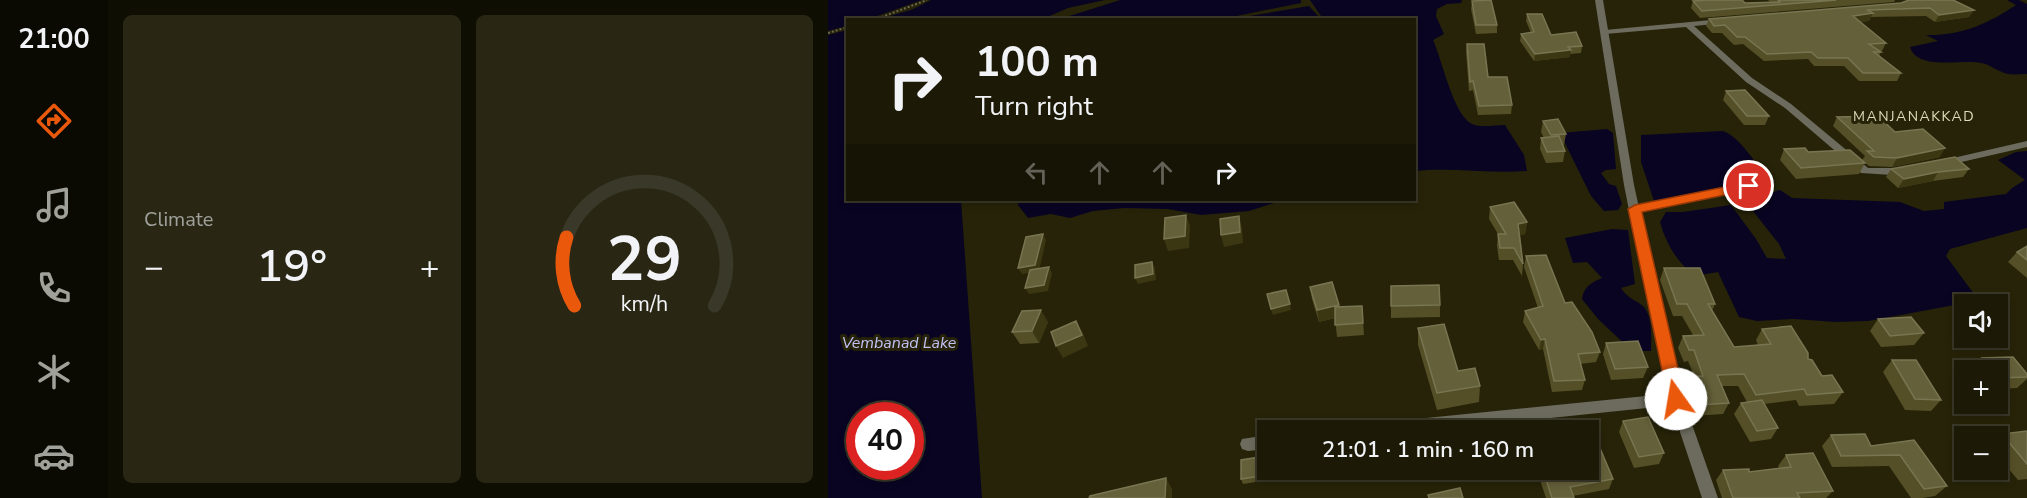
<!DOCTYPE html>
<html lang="en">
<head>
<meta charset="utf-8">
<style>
	body { margin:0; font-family:"Nunito Sans",sans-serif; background:#292714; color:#f1f3f6; height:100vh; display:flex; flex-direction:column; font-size:22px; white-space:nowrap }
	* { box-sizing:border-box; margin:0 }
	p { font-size:20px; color:#a0a19b }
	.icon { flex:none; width:33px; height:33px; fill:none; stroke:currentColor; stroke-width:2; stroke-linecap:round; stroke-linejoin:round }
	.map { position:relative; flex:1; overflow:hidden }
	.details { display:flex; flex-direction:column; gap:15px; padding:15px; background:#0f0e03; width:720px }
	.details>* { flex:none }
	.guide { position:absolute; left:18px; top:18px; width:570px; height:183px; border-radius:0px; box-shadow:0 3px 9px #0003,0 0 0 2px #3a3828; background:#1c1a06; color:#f1f3f6; overflow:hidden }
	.buttons { position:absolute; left:1126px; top:294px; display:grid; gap:12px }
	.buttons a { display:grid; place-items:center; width:54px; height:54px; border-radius:0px; background:#1c1a06; box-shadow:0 3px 9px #0003,0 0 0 2px #3a3828; font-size:30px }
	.speed { position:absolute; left:18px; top:402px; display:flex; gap:12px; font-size:30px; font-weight:700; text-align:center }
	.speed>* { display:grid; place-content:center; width:78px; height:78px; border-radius:50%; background:#1c1a06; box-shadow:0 3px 9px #0003,0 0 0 2px #3a3828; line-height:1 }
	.speed .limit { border:9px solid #d22; background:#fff; color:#111 }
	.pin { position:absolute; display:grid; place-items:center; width:51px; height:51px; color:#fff; margin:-26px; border:3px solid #fff; border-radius:50%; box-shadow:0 2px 6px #0007 }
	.me { position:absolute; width:66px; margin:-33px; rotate:347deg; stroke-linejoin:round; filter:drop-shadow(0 0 4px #0008) }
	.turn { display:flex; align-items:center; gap:21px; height:126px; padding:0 30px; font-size:27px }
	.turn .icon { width:78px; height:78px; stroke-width:2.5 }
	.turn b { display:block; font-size:42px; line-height:51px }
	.lanes { display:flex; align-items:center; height:57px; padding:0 30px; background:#0003; justify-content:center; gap:30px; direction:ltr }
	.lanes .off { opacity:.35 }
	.big { font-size:45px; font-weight:600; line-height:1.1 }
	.details .tile { flex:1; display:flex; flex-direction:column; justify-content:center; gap:9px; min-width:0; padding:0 21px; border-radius:9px; background:#292714 }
	.details .dial { align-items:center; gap:0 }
	.dial svg { height:156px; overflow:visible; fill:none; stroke:#3a3828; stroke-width:7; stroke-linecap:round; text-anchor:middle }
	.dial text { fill:#f1f3f6; stroke:none }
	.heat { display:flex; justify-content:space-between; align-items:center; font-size:33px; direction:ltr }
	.details .tiles { flex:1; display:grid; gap:15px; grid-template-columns:repeat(2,1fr) }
	.trip { position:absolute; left:429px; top:420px; width:342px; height:60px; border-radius:0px; background:#1c1a06; box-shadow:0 3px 9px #0003,0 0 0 2px #3a3828; font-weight:600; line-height:60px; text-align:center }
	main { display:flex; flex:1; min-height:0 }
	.dock { display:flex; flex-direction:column; width:108px; justify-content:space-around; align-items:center; background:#0b0a02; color:#a0a19b }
	.dock .icon { width:42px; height:42px }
	.dock .current { color:#ea580c }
	.dock b { font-size:27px; color:#f1f3f6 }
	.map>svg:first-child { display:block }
	.water { fill:#090422; fill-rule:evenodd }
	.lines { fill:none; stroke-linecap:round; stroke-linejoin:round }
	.path { stroke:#6b6851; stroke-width:2; stroke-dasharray:2 2; stroke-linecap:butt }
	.minor { fill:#6c6b5e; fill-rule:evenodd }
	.tertiary { fill:#6c6b5e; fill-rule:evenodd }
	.wall { fill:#544f26 }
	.shaded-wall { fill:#3b3712 }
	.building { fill:#646039; stroke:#787552; stroke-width:1.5 }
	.route { fill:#ea580c; stroke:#983908; stroke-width:1.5 }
	.labels { text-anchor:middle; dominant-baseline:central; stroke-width:6; stroke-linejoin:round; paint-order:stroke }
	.far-neighbourhood-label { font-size:14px; letter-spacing:1.5px; fill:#dfddbc; stroke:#262308 }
	.water-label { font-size:16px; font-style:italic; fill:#c2c2f7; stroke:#262308 }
</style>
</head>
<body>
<main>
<nav class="dock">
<b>21:00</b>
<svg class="icon current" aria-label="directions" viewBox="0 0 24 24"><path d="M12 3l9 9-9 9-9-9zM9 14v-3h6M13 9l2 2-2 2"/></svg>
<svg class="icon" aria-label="music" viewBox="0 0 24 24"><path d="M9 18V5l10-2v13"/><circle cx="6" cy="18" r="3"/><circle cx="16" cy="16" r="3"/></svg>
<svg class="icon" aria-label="phone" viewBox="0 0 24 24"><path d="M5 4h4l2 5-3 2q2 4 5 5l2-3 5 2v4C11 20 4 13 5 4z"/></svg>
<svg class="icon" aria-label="climate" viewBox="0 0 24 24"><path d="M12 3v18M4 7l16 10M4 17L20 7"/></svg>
<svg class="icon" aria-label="car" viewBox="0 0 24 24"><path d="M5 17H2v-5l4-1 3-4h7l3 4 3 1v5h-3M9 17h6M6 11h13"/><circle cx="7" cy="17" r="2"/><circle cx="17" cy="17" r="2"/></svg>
</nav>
<section class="details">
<div class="tiles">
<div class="tile"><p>Climate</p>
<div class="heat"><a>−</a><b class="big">19°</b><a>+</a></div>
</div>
<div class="tile dial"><svg viewBox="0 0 100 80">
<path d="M14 69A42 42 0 1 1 86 69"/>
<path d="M14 69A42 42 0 0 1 10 34" stroke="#ea580c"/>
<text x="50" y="56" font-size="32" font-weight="700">29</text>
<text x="50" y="72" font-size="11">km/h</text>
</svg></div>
</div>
</section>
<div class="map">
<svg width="1199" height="498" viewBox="0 0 1199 498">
	<rect width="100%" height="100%" fill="#262308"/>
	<path class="water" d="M0 0H94L41 19 20 20 19 26 0 31Z
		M103 0H277L240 8 215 19H51L83 10Z
		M292 0H473V3L394 19H232Z
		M482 0H634L633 3 619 4 609 9 608 16 616 34 605 40C614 59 625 115 644 124 653 128 667 125 677 125L696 155 699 171C661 174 624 167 587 171L586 20 495 19Z
		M1179 0H1191L1199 4V74C1193 74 1186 75 1180 74 1170 72 1162 64 1153 63 1135 59 1089 71 1082 47L1110 41 1098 35C1132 36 1160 24 1188 5Z
		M481 6 493 19H404Z
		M19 30 20 200H133L154 498H0V35ZM32 416H82V466H32Z
		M779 129 785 133 788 169 778 170 773 173 781 184 788 186 794 204 790 210 776 211 763 196 732 133Z
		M895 131C911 136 930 166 940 180L827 204 813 162V135Z
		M1199 151V228L1122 249 1118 256 1149 298 1132 304 1040 321 1008 322 966 319 929 321 911 317 890 272 867 276C849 262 838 244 832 222L838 212H855L903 205 928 239 939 258 958 259 951 244 917 201 952 190 964 198 1072 202 1096 211 1116 209V202L1178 194 1184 188 1197 180 1170 160 1188 152Z
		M189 200H455L421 211 373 215 340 209 296 208 265 211 242 218 223 214 200 218 190 205Z
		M784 229 800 230 807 284 793 288C802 301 808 299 816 307 825 318 823 338 823 351H804L770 319 754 299C756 286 763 283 774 278L759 262 745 263 737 238Z"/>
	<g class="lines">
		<path class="path" d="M46 20 99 0
			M0 33 20 27"/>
		<path class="minor" d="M894 19H897V23L866 26 924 78 963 104 1040 168H1080L1081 170 1080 172 1064 175 1033 173 957 108 918 82 858 27 777 34 773 32 777 30Z
			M1199 141V147L1116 166 1111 163 1112 161Z
			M921 183 926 186 925 188 807 213 801 209 807 205Z
			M848 393 853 395 855 399 853 403 848 405 608 430H540L543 425 548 423Z
			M440 435V449L420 451 414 449 412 444 414 439Z"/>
		<path class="tertiary" d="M767 0H775L806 185 825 271 855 399 890 498H874L841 399 813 271 796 185Z"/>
	</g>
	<path class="wall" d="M940 0H1067L1066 2 872 18 863 8 865 1 917 3 942 2Z
		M1078 0H1125L1146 10 1141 17 1107 22 1098 16 1043 17 1041 21 1032 22 1058 43 1054 51H1051L1053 52 1051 56 1073 73 1069 81H1031L1016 66H986L980 59 936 61 915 44 906 45 894 33H884L878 26 881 19 1073 3 1079 1Z
		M644 1 669 25V33L648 34 643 9Z
		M699 14 723 35 754 46 753 53 742 54V57L706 61 692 41 693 34 703 33 698 21Z
		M639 44 660 77 684 105 683 114 650 115 645 90 641 91 638 52Z
		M898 91 941 116 937 125H916L895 100Z
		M1009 117 1067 132 1112 157 1064 167 1041 166 1034 160 1037 156 1005 126Z
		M715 121 738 134 736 145H735L737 151 735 162 718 163 712 149 713 138H716L713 132Z
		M956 149 980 152 1037 163 1031 174 968 179 952 160Z
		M1063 169H1141L1135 177 1105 181 1070 188 1058 177Z
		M662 207 699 222 697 234 692 235 695 264 694 276 685 260H671L669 246 670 234 661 219Z
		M1199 246V278L1180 262 1189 252Z
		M698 256 737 303 772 352 768 362 752 364 757 380 754 390 724 392 715 349 711 350 695 322 697 311 710 308 696 267Z
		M836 268 887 304 884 311 906 347 930 345 928 340 934 329 980 359 994 376 1015 392 1006 404 971 406 968 400 936 404 950 428 943 439 922 442 906 414 913 403 919 402 910 386H894L901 403 895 414 864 416 855 388 860 377 866 376 860 361 856 362 850 348 855 336 865 335 854 316H845L832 280Z
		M482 287 512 307 534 306 536 335 509 337 507 318 491 322 484 299Z
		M612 305V317L563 318V306Z
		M1050 319 1096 333 1086 345 1053 347 1042 331Z
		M220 322 211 343 192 344 184 332Z
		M590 328 630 371 652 386 651 402 609 410 590 345Z
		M778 343 820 367 815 378 783 380 775 354Z
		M1154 358 1199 374V379L1189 388 1170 389V370H1143Z
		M1064 360 1113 400 1103 411 1077 410 1055 372Z
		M795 421 836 453 831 464 806 468 791 432Z
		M1199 431V479L1190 480 1170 456V437L1174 434Z
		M1003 435 1043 446 1086 440 1119 486 1107 496 1094 498H1083L1061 466 1004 467 994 446Z
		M958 455 1005 491 998 498H894L888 480 895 470 921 472 951 468 950 466Z
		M434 463V481L415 484 413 479Z
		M716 473 785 479 781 489 745 496 746 498H718L713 483Z"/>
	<path class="shaded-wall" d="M1146 10 1141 17 1107 22 1111 15Z
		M1045 13 1041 21 1022 23 1025 16Z
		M743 50 742 57 706 61 707 54Z
		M1117 148 1112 157 1064 167 1069 158Z
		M1110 172 1105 181 1070 188 1076 179Z
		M358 215 362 226 361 248 340 251 336 239Z
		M411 216 414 228 415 243 396 247 393 235Z
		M699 222 697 234 689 236 690 224Z
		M215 234 218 240 211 271 194 274 190 268Z
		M324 262 327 268 328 280 310 284 307 278Z
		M221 267 224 273 220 291 201 294 197 288Z
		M462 304 463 310 445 315 443 309Z
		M511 305 513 316 491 322 489 310Z
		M213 310 220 322 211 343 204 331Z
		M248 321 255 333 260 346 235 358 228 346Z
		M717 339 715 349 711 350 713 340Z
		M432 457 434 463V481L432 476Z
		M338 478 344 489V498H337Z"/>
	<path class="building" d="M663 0 669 25H648L644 1Z
		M879 0H914L917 3 952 2 950 0H1008L874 11 865 1Z
		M1081 0H1125L1146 10 1111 15 1102 8 1039 10 1045 13 1025 16 1058 43 1041 44 1053 52H1046L1073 73H1035L1020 58H990L983 52 939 54 917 37H909L897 25 886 26 881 19 1073 3Z
		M699 14H714L723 35 748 32 754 46 740 47 743 50 707 54 693 34 706 32Z
		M639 44H656L660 77H679L684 105 651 106 645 81 642 82Z
		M917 90 941 116H919L898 91Z
		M1050 116 1067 132 1095 129 1117 148 1069 158 1046 157 1039 151H1046L1009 117Z
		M730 119 738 134 723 135 715 121Z
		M731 136 737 151 719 152 713 138Z
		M977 148 980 152 1022 150 1037 163 973 168 956 149Z
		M1127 157 1141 169 1110 172 1076 179 1063 169Z
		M686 202 699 222 690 224 695 264 686 248H672L670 234H678L662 207Z
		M358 215 357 236 336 239 337 218Z
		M411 216 412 232 393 235 392 219Z
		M215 234 207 265 190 268 198 237Z
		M1199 246V260L1189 252Z
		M718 255 737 303 744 302 764 332 772 352 750 354 757 380 726 381 717 339 713 340 697 311 715 306 698 256Z
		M324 262 325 274 307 278V265Z
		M221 267 216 285 197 288 202 270Z
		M836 268H872L887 304H880L906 347 943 344 934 329 963 326 980 353V359L984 360 994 376 1004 375 1015 392 979 395 976 389 928 395 916 374 889 375 901 403 869 405 860 377 875 376 866 350H861L855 336 876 335 859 304H849Z
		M504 282 511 305 489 310 482 287Z
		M611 285 612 305 563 306V286Z
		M458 290 462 304 443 309 439 294Z
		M534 306 535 323 507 325V307Z
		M213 310 204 331 184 332 194 311Z
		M1083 317 1096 333 1062 336 1050 319Z
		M248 321 254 335 228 346 223 332Z
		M616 324 630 371 647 368 652 386 609 393 590 328Z
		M810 341 820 367 787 369 778 343Z
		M1185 357 1199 374V377L1170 378V370H1164L1154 358Z
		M1064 360H1088L1113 400 1087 399Z
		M934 400 950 428 929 431 913 403Z
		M820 417 836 453 811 457 795 421Z
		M659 428H676V430H659Z
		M1199 431V464L1174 434Z
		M766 434 785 479 742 487 746 498H724L716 473 734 470H760V435Z
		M1037 434 1043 446 1086 440 1119 486 1096 489 1072 455 1013 456 1003 435Z
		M985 453 1005 491 969 493 972 498H905L895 470 921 469V472L963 467 958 455Z
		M432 457V476L413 479V460Z
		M338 478 337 498H261L262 496Z
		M632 488 635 498H601L600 495Z"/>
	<path class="route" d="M921 182 927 186 926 189 814 212 857 399 854 404 848 406 842 404 840 399 800 209 807 205Z"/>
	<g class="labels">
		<g class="far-neighbourhood-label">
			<text x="1086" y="116">MANJANAKKAD</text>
		</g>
		<g class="water-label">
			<text x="71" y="343">Vembanad Lake</text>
		</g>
	</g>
</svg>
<div class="buttons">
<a><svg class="icon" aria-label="sound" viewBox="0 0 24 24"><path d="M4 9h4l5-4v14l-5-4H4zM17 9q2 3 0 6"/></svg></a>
<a>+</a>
<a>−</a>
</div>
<div class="speed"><div class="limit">40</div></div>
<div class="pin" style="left:921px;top:186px;background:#d93025"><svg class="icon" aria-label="arrive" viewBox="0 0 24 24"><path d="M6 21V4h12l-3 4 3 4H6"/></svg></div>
<svg class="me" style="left:848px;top:399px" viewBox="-20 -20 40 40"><circle r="19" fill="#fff"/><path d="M0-13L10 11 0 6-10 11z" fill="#ea580c"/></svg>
<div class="trip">21:01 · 1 min · 160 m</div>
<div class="guide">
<div class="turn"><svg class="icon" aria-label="right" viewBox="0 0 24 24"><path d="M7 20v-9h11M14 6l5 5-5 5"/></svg><div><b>100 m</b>Turn right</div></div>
<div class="lanes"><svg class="icon off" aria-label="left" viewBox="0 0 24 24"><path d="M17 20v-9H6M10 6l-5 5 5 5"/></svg><svg class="icon off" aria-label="ahead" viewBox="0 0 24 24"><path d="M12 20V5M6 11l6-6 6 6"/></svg><svg class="icon off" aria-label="ahead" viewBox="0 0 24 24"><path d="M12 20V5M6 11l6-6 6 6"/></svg><svg class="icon" aria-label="right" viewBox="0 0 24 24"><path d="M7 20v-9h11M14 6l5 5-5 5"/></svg></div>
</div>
</div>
</main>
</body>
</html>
